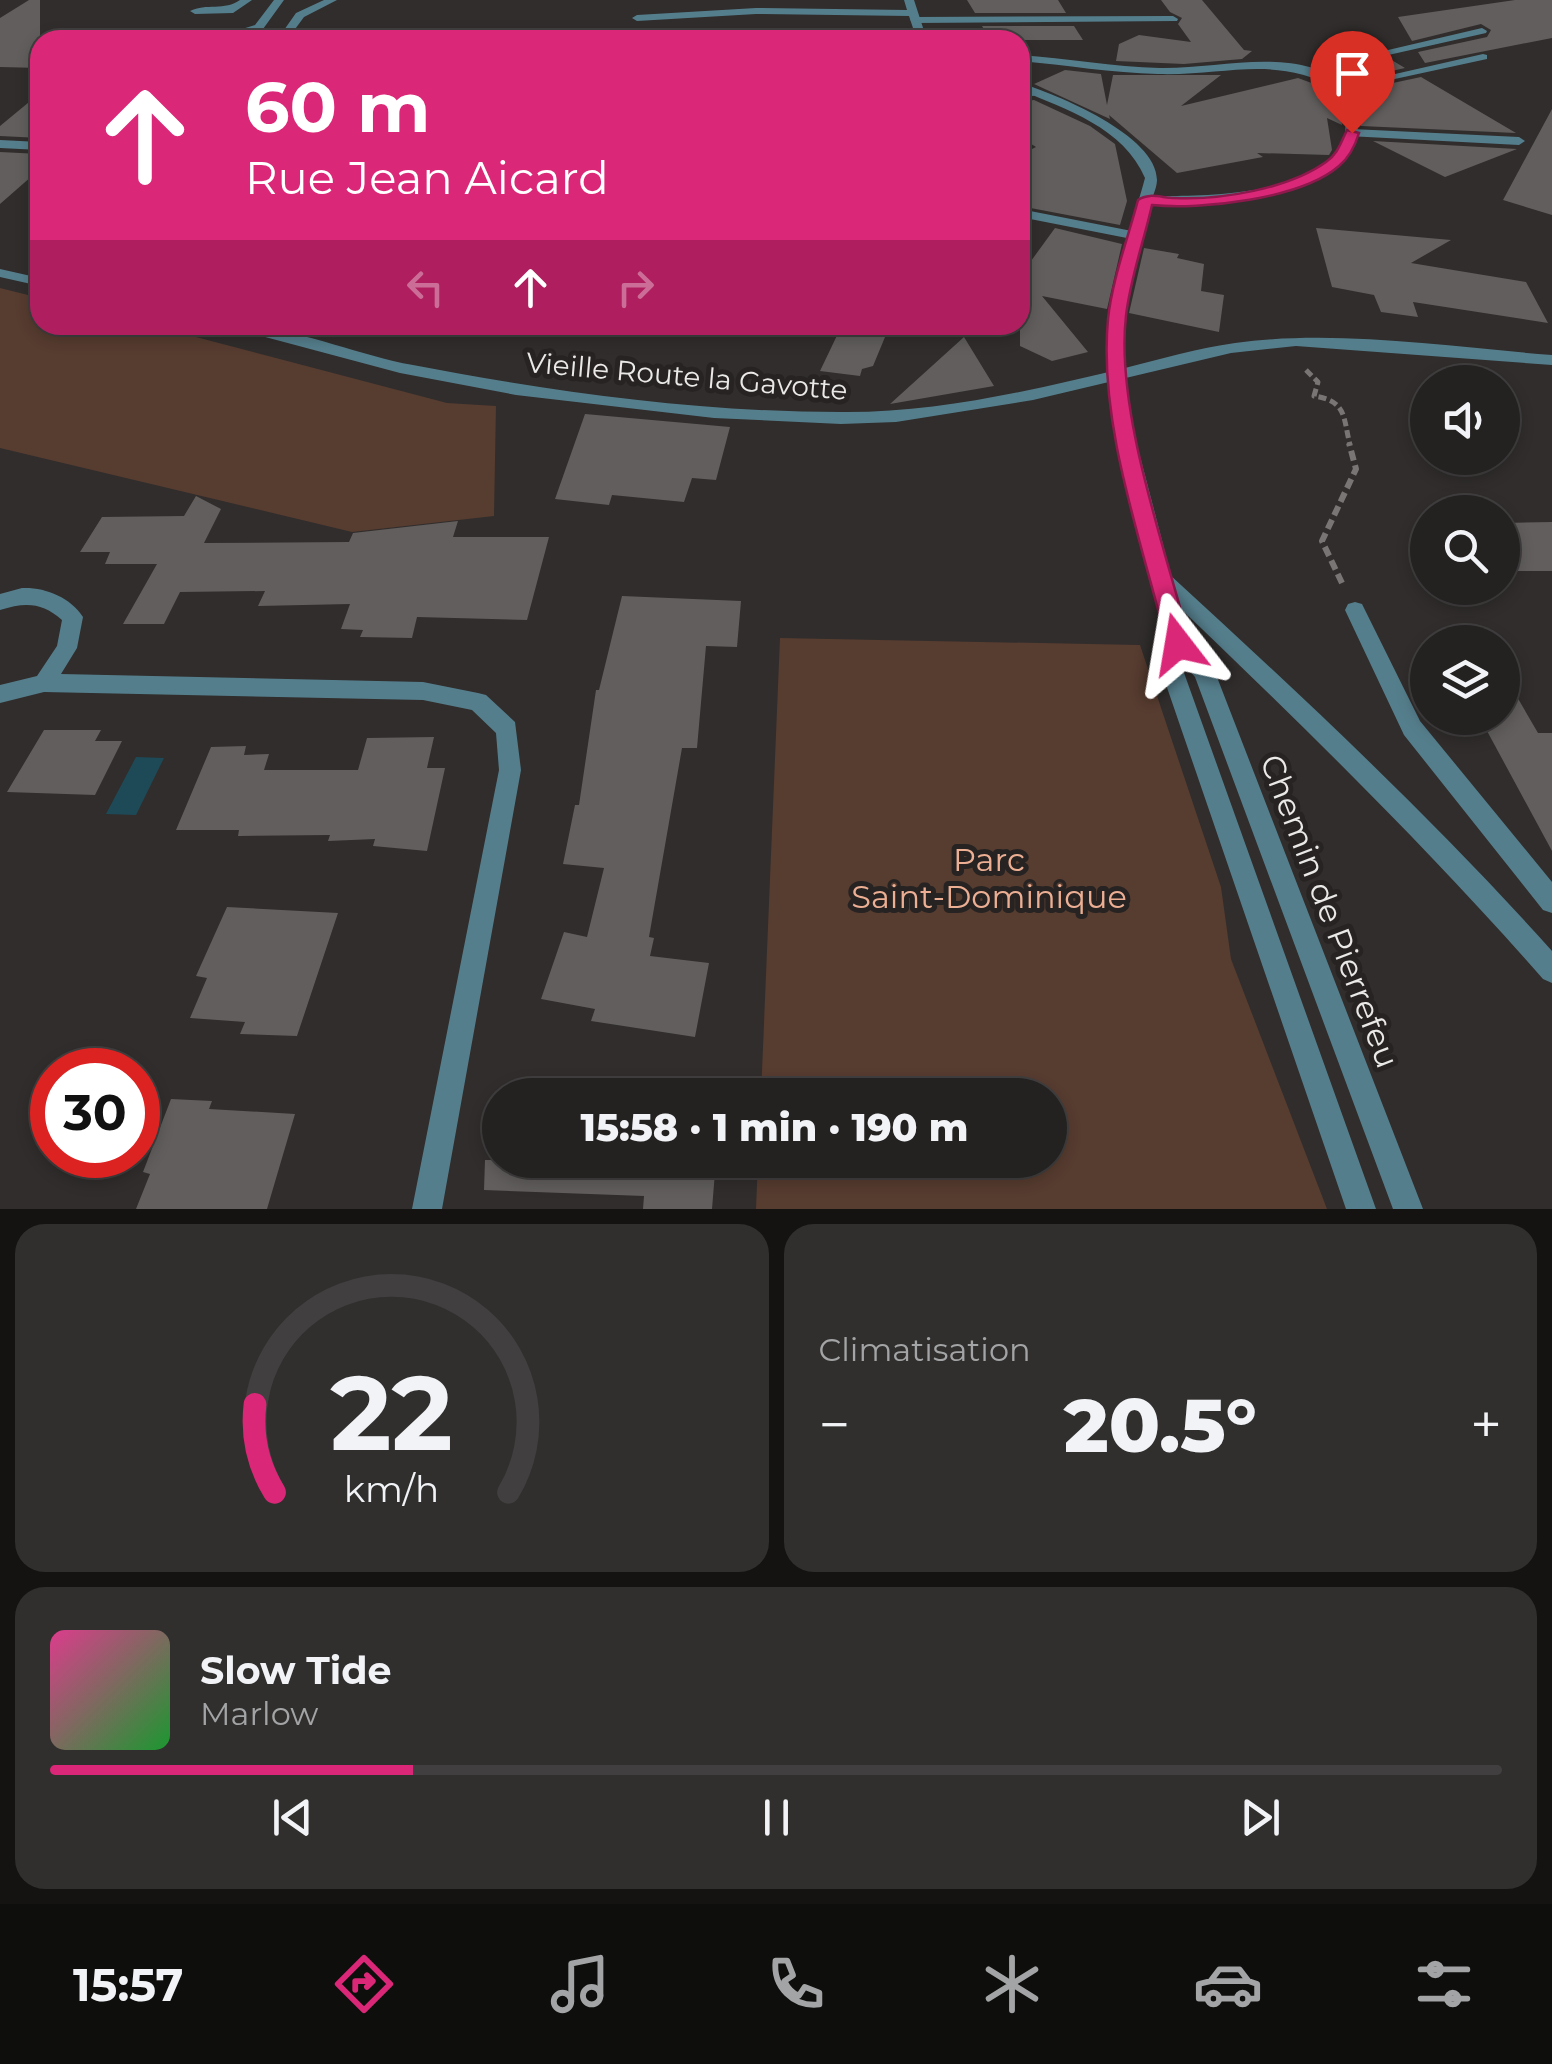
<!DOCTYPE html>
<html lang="fr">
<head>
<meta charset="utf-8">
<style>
	body { margin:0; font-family:Montserrat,sans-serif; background:#302f2e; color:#f1f3f6; height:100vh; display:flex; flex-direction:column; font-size:38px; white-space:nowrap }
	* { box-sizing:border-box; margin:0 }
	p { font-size:32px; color:#a3a4a5 }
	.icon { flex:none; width:55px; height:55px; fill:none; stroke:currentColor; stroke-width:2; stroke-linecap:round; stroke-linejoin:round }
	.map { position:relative; height:1209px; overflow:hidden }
	.details { display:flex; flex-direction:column; gap:15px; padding:15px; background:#141312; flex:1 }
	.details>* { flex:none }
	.hud { position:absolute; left:30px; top:30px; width:1000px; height:305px; border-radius:30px; box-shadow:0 5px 15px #0003,0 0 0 2px #413f3f; background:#db2777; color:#fff; overflow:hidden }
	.fabs { position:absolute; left:1410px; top:365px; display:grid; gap:20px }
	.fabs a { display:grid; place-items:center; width:110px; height:110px; border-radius:50%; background:#242221; box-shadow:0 5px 15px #0003,0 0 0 2px #413f3f; font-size:50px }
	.speed { position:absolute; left:30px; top:1048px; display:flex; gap:20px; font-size:50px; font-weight:700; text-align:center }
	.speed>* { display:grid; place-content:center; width:130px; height:130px; border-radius:50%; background:#242221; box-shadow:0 5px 15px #0003,0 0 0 2px #413f3f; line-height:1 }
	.speed .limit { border:15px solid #d22; background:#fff; color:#111 }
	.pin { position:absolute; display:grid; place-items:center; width:85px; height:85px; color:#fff; margin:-102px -42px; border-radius:50% 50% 50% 0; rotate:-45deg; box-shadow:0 0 10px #0007 }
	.pin .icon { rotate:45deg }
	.me { position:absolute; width:110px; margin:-55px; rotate:346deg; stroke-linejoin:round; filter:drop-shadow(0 0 8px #0008) }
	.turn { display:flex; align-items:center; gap:35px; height:210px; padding:0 50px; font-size:45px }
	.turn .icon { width:130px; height:130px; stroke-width:2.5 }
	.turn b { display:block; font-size:70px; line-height:85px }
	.lanes { display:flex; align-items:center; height:95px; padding:0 50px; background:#0003; justify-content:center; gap:50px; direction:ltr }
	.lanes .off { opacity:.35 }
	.big { font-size:75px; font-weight:800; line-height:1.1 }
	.details .tile { flex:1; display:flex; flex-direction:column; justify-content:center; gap:15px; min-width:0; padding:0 35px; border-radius:30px; background:#302f2e }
	.details .dial { align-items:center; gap:0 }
	.dial svg { height:260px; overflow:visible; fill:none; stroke:#413f3f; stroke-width:7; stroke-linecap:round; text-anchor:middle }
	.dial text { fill:#f1f3f6; stroke:none }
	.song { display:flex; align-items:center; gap:30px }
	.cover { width:120px; height:120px; border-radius:15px; background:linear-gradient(135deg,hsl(330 70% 55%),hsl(130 70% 35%)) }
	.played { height:10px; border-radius:5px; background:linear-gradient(90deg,#db2777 25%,#413f3f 25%) }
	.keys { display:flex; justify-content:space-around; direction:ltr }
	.heat { display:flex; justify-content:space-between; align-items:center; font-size:55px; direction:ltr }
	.details .tiles { flex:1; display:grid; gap:15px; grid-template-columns:1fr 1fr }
	.tile:last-child { grid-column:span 2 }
	.trip { position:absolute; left:482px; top:1078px; width:585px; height:100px; border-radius:50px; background:#242221; box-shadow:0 5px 15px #0003,0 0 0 2px #413f3f; font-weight:800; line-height:100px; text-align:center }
	.tabs { display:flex; height:160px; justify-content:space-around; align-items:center; background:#0e0e0d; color:#a3a4a5 }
	.tabs .icon { width:70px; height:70px }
	.tabs .active { color:#db2777 }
	.tabs b { font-size:45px; color:#f1f3f6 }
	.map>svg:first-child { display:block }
	.green { fill:#573c30 }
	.water { fill:#1e4a57 }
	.building { fill:#615e5d }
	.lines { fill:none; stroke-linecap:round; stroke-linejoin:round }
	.path-far1 { stroke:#787574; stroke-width:5; stroke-dasharray:8 4; stroke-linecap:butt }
	.path { stroke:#787574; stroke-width:6; stroke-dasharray:10 5; stroke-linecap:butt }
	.service { fill:#557e8c; fill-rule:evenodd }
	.minor { fill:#557e8c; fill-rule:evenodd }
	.tertiary { fill:#557e8c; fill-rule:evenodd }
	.route { fill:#db2777; stroke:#8e194d; stroke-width:2.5 }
	.labels { text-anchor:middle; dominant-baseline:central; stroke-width:10; stroke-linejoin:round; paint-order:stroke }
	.street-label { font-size:28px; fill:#ebe9e8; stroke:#262322 }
	.near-park-label { font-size:32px; fill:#edaf94; stroke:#262322 }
	.near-street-label { font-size:32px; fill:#ebe9e8; stroke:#262322 }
</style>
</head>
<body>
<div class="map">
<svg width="1552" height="1209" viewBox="0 0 1552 1209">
	<rect width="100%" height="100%" fill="#302d2c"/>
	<path class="green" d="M0 288 40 298V325H150L447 403 496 406 494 516 352 532 0 448Z
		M780 638 1140 645 1221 887 1231 959 1327 1209H756L758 1160H1050V1095H761Z"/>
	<path class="water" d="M136 757 164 758 136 815 106 814Z"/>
	<path class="building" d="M29 0H40V68L0 67V18Z
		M967 0H1058L1066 13H975Z
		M1161 0H1202L1244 50 1252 51 1242 59 1184 64 1116 61 1119 44 1139 35 1191 42 1178 24 1182 18 1170 12Z
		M1515 0H1552V38L1425 63 1418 52 1487 37 1491 30 1481 24 1412 41 1398 17Z
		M982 26H1074L1083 40H990Z
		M1390 59 1405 68 1347 81 1332 72Z
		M1065 70 1101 74 1107 105 1113 75H1221L1181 106 1298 78 1336 92 1342 125 1327 118 1332 150 1329 155 1257 153 1263 157 1177 173 1109 115 1110 119 1034 84Z
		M1421 77 1516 133 1361 126 1355 91Z
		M40 93V138L0 136V126Z
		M1034 100 1090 126 1115 144 1127 201 1120 225 1020 206V155L1036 147 1020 137V102Z
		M1552 109V215L1503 200Z
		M1373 141 1517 149 1445 177Z
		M0 152 40 154V169L0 204Z
		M1055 228 1122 244 1107 309 1042 296 1088 352 1052 361 1020 346V268L1023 272Z
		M1316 228 1451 240 1411 263 1526 282 1548 323 1413 302 1418 317 1381 312 1374 295 1332 287Z
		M1144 248 1179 254 1177 258 1204 264 1201 291 1224 295 1219 332 1129 313Z
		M842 325H890L873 366 862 369 860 376 820 371Z
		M964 337 994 386 890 404Z
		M585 414 730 427 716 480 692 478 684 502 612 495 609 505 555 499Z
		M196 496 221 509 204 543 349 542 353 533 458 521 453 537H549L527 620 417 617 412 638 360 637 363 630 341 629 350 604 258 606 265 591 180 592 164 624H123L157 564H105L110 552H80L102 517 184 516Z
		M1552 522V571H1502V523Z
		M622 596 741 601 737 647 706 646 697 748H682L649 937 654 938 650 956 709 963 695 1037 591 1021 595 1009 541 999 564 932 587 937 604 868 563 864 575 805H579L596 690H599Z
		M1502 671 1538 733H1552V851L1480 718H1502Z
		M44 730H101L95 741H122L95 795 7 792Z
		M434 737 427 768H445L427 851 373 846 375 839 328 841 330 835 238 836 239 830H176L211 747 246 746 244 755 269 754 264 770H358L367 738Z
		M227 907 338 913 297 1036 240 1034 245 1022 190 1018 207 978 196 976Z
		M171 1099 212 1101 209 1109 295 1114 267 1209H136L150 1174 143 1172Z
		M485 1160H716L712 1209H643L644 1196 484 1190Z"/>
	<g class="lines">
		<path class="path-far1" d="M1306 370 1318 382 1314 396C1347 401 1343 417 1350 445"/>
		<path class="path" d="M1342 583 1322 541 1356 469 1349 443"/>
		<path class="service" d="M240 0H252L233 13 195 14 190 11C206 3 225 11 240 0Z
			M274 0H284L263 29 224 40H207L255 25Z
			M324 0H337L304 17 287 40H277L296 13Z
			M1173 16 1178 19 1177 21 915 23 910 20 915 17Z
			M1482 28 1487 31 1486 33 1313 72 1307 69Z
			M1483 54 1487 55V59L1344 90 1338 87Z
			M1020 92 1038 91 1044 94 1020 98Z
			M1352 129 1519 137 1525 141 1519 145 1348 136 1346 133Z
			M0 140 40 142V150L0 148Z
			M1020 209 1137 232 1144 236 1137 240 1020 217Z
			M1162 571 1169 574C1301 695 1432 817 1552 951V983L1543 979C1421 840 1289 712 1155 584L1152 579 1155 574Z
			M1355 602 1362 604 1420 721 1552 882V913L1543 910 1404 735 1345 610 1348 604Z"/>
		<path class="minor" d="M904 0H914L927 40H917L909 16 756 14 637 21 632 18 637 15 756 8 907 10Z
			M1020 55C1067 58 1113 67 1160 68 1224 69 1294 44 1350 87 1354 104 1361 123 1356 140 1339 201 1202 207 1151 203L1125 315 1123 374 1135 437 1188 640 1215 672 1423 1209H1393L1195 677 1184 664 1183 670 1376 1209H1346L1161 670 1169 644C1144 543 1101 424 1109 320 1112 279 1134 219 1145 178 1124 128 1066 109 1020 90V83C1056 94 1157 135 1157 180 1157 185 1155 190 1153 196H1167C1213 196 1321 193 1342 143 1350 127 1342 106 1339 89 1271 54 1228 76 1158 74 1112 73 1066 65 1020 61Z
			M22 588C45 587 70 597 83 617L77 648 61 674 423 682 478 693 486 695 515 722 521 770 442 1209H412L499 770 496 733 472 710 423 700 44 692 0 703V685L37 676 57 646 62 620C42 602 25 602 0 610V594Z"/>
		<path class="tertiary" d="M0 269 40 278V286L0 277Z
			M229 325C292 325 352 354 413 365 554 392 698 412 841 412 937 413 1033 390 1125 368 1161 359 1198 348 1235 343 1337 329 1449 347 1552 355V365L1296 346 1231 353 1033 400 896 422 841 424 714 418 516 395 400 373 232 328Z"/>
	</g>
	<path class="route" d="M1347 130 1359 133C1355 146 1350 157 1339 166 1301 199 1201 210 1152 205 1144 241 1130 279 1126 316 1115 411 1166 550 1190 644L1187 651H1170L1167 644C1142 542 1098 424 1108 319 1112 280 1128 238 1138 200 1149 192 1162 198 1175 198 1221 200 1288 189 1326 162 1338 154 1341 142 1347 130Z"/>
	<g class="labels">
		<g class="street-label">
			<text transform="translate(687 376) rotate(5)">Vieille Route la Gavotte</text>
		</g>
		<g class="near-park-label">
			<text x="989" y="859">Parc<tspan x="989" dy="37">Saint-Dominique</tspan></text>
		</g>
		<g class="near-street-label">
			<text transform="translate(1330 911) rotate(69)">Chemin de Pierrefeu</text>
		</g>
	</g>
</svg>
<div class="fabs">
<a><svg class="icon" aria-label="sound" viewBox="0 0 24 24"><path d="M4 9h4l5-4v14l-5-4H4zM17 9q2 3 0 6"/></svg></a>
<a><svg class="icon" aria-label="search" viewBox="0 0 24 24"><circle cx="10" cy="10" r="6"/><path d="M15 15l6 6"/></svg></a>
<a><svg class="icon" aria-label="layers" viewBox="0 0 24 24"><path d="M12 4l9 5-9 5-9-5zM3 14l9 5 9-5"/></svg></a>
</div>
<div class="speed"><div class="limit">30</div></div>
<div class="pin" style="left:1352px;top:133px;background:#d93025"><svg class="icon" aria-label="arrive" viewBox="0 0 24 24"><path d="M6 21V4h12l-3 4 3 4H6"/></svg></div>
<svg class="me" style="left:1178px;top:644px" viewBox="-20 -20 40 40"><path d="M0-17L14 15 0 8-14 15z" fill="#db2777" stroke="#fff" stroke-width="4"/></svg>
<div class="trip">15:58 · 1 min · 190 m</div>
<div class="hud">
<div class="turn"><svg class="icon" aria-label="ahead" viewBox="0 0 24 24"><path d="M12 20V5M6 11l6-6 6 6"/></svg><div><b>60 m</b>Rue Jean Aicard</div></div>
<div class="lanes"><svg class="icon off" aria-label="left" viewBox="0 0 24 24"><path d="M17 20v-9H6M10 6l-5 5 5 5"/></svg><svg class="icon" aria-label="ahead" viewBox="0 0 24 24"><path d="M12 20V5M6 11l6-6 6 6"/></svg><svg class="icon off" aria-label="right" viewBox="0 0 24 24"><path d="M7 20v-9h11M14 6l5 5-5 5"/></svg></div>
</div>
</div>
<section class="details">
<div class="tiles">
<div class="tile dial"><svg viewBox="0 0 100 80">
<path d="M14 69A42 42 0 1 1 86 69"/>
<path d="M14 69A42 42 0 0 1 8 42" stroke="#db2777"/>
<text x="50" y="56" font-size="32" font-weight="700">22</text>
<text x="50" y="72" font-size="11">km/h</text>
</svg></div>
<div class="tile"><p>Climatisation</p>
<div class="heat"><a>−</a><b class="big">20.5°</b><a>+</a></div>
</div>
<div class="tile">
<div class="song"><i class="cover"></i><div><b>Slow Tide</b><p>Marlow</p></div></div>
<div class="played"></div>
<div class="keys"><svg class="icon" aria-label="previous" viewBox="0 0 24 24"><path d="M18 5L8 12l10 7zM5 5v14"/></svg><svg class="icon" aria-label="pause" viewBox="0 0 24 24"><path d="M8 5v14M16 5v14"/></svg><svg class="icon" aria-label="next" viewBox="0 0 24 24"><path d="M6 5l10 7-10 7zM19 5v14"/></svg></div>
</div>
</div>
</section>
<nav class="tabs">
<b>15:57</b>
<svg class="icon active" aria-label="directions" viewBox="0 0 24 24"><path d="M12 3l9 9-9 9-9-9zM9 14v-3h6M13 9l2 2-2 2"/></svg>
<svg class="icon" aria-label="music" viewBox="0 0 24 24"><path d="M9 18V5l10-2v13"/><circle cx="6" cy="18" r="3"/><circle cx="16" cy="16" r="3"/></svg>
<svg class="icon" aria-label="phone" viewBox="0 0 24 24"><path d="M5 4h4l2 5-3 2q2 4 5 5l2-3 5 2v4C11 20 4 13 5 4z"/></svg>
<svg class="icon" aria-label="climate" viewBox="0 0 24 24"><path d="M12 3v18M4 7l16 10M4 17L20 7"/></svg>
<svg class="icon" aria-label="car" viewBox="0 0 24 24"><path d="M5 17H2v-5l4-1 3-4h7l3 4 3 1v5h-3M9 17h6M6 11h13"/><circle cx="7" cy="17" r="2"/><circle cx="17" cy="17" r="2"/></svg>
<svg class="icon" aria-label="filters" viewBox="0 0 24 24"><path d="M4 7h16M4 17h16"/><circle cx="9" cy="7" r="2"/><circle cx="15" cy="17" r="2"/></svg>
</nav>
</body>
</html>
